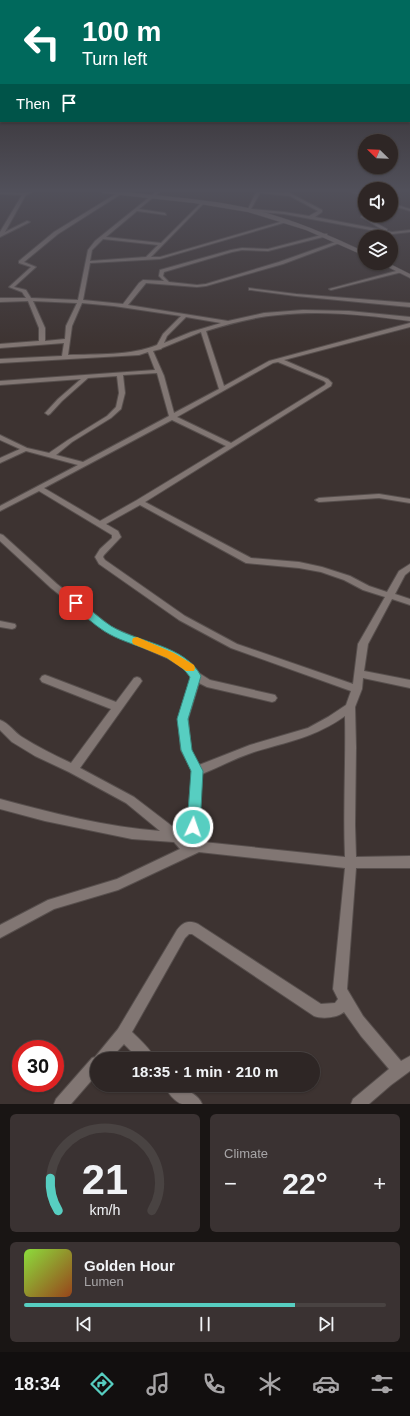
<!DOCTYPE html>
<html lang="en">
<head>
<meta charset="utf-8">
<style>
	body { margin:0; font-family:Helvetica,sans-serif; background:#3a3232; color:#f1f3f6; height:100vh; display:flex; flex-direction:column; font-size:15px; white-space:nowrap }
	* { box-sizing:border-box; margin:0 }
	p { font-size:13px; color:#a7a5a7 }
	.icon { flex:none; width:22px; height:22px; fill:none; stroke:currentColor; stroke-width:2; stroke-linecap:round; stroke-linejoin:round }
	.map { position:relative; height:1104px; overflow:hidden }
	.panel { display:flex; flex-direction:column; gap:10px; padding:10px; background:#191514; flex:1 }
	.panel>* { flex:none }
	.top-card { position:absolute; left:0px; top:0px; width:410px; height:122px; box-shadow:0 1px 3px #0004,0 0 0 1px #494342; background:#00695c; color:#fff; overflow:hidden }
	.needle { width:26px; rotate:293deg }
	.tools { position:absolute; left:358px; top:134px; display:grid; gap:8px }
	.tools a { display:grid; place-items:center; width:40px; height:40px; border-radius:50%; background:#2e2625; box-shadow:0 1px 3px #0004,0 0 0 1px #494342; font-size:20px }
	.speed { position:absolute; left:12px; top:1040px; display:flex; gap:8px; font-size:20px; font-weight:700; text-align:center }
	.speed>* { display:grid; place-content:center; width:52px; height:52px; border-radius:50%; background:#2e2625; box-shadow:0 1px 3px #0004,0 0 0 1px #494342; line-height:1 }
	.speed .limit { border:6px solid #d22; background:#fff; color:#111 }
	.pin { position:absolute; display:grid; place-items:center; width:34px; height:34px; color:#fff; margin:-17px; border-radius:8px; box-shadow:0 2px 6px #0006 }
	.me { position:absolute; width:44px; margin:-22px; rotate:3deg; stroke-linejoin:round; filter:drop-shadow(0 0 3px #0008) }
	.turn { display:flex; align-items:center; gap:14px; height:84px; padding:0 16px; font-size:18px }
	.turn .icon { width:52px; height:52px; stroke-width:2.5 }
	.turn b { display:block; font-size:28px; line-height:34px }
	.then { display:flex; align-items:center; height:38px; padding:0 16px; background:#0003; gap:8px; font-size:15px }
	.big { font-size:30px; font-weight:600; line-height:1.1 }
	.panel .tile { flex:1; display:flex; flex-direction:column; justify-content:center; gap:6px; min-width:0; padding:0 14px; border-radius:6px; background:#3a3232 }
	.panel .dial { align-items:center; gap:0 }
	.dial svg { height:104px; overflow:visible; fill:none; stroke:#494342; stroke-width:7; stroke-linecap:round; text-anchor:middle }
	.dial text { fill:#f1f3f6; stroke:none }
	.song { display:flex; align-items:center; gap:12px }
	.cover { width:48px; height:48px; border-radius:6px; background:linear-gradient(135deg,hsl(90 70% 55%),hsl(20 70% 35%)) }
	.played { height:4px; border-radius:2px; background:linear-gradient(90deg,#57cec1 75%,#494342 75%) }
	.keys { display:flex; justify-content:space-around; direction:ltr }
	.heat { display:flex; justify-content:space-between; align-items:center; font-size:22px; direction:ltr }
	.panel .tiles { flex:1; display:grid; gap:10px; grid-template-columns:1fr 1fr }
	.tile:last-child { grid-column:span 2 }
	.trip { position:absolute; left:90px; top:1052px; width:230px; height:40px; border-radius:20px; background:#2e2625; box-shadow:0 1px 3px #0004,0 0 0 1px #494342; font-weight:600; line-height:40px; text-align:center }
	.menu { display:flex; height:64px; justify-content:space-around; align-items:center; background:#120f0f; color:#a7a5a7 }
	.menu .icon { width:28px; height:28px }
	.menu .active { color:#57cec1 }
	.menu b { font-size:18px; color:#f1f3f6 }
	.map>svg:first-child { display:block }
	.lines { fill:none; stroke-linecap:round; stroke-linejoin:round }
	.street-casing { stroke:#574f4d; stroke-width:2 }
	.secondary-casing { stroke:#574f4d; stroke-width:1 }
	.street { fill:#817673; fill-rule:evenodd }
	.secondary { fill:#817673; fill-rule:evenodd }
	.route { fill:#57cec1; stroke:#39867d }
	.slow { fill:#f59e0b }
</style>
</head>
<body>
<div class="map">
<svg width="410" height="1104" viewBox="0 0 410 1104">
	<rect width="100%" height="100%" fill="#3d3331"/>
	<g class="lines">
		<defs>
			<path id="street" d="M29 191H34L26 195 24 198 5 232 27 221 30 222 0 237V232L22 195 0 194V192L24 193Z
				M157 191H161L139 209 165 213 166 215 137 211 106 237 161 243 202 202 203 204 151 257H160L287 220 290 221 160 259 90 263 83 300 123 304 139 283 143 280 164 281 159 276 160 270 231 250 242 248 268 249 325 234H327V236L268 251 242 250 232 252 164 272 163 276 169 282 197 285 206 284 279 262 338 241 342 242 283 264 206 286 197 287 146 283 128 305 228 321 264 313 303 310 349 311 410 317V321C366 315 322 310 278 315 253 317 229 324 206 331L224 386 269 361 410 323V327L284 360 328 379 332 383 331 386 145 502 251 558 299 562 322 567 350 576 369 586 387 592 399 571 410 564V571L405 575 395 594 410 599V605L392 599 368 644 364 671 410 680V688L363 678 362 689 355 707 356 747 355 825 356 857 410 856V868H356L347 989 363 1016 401 1061 410 1056V1071L391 1085 369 1104H351L353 1099 389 1069 361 1036 344 1012C337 1018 322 1019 314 1016L192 934H189L185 938 132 1032C140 1040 150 1048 155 1059H139L124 1044 110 1059H97V1074L71 1104H54L56 1099 92 1058 95 1057 118 1029 177 930C183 922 189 920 198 924L321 1004 335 1003 338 999 333 989 345 868 199 852 118 890 54 909 0 938V925L48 900 117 879 180 849 174 842 132 839 45 821 0 809V799C52 813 106 827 160 831L126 803 69 772 35 756 12 742 0 730V720C9 723 14 732 22 737 38 747 54 755 71 763L111 709 42 682 40 679 42 676 45 675 48 676 116 702 134 678 137 677 140 678 142 681 140 684 80 768 134 797 181 833 191 845 192 844 187 827 192 771 181 750 178 719 191 677 186 670 167 658 105 631 51 588 0 541V534L3 535 57 584 111 627 173 654 192 664 199 673 210 680 275 695 277 698 275 701 272 702 207 687 199 683 188 719 191 750 199 765 250 745 308 728 328 717 346 705 351 691 231 648 179 620 99 564 95 557 100 549 112 538V535L39 491 0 511V506L78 465 26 451 0 463V458L20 449 0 440V435L27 448 49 453 68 440 107 416 116 407 119 393 117 376 88 378 62 401 50 414 48 415 45 413 46 412 58 399 81 379 0 385V381L155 370 148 352 139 355 0 363V359L62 356 64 343 0 348V344L39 341V328L28 301 0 302V298H26L22 292 9 287 31 267 19 263V261L54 232 119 192H121V194L58 234 24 262 36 267 14 287 26 290 31 298 78 300 88 250 95 241ZM103 239 158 245 146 257 90 261 92 250ZM33 301 77 303 66 326 65 339 45 341V328ZM82 303 114 306 181 316 163 334 157 345C130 356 97 354 68 355L72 326ZM186 317 221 323 191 332 164 343 167 336ZM201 332 219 389 174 413 164 376 153 351 161 349 162 348ZM278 362 324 381 326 383 325 385 231 443 177 417 273 363ZM157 373 169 416 83 462 56 455 72 442 111 418 121 409 125 393 123 375ZM172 420 226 446 137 500 100 521 44 488ZM140 505 246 563 299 568 321 572 344 580 363 590 385 597 358 644 353 684 237 644 185 616 105 560 103 557 104 555 121 537 118 531 106 524ZM345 716C346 763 343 810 345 857L203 842 199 827 202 774C219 767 236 758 254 752 287 742 316 737 345 716Z
				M254 191 285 193 281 191H286L322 210V212L315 217 383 230 361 217 362 215 387 229V231L392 232 410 230V232L392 234 284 214 247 211 256 192ZM260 193 290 196 318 211 309 216 284 212 251 209Z
				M348 191H354L365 195V197Z
				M393 191H398L391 195V192Z
				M391 203 410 209V211L391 205Z
				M400 270 402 271V272L331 290 329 289Z
				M249 288 296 294 410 303V307L296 296 251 290H249Z
				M379 494 410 499V503L379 498 319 502 315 500 319 498Z
				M0 621 15 624 16 626 15 628 12 629 0 627Z
				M164 1085H181C188 1092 199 1095 202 1104 196 1104 188 1104 182 1104 175 1102 167 1092 164 1085Z"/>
			<path id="secondary" d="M100 191C122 191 143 194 164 196 192 199 221 202 248 208 289 218 327 234 365 252V256L306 230 248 212 194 203 103 193Z
				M380 263H388L410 274V278Z"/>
		</defs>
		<use href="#street" class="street-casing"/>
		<use href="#secondary" class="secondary-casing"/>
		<use href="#street" class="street"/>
		<use href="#secondary" class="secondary"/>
	</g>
	<linearGradient id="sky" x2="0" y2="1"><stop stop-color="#221c1b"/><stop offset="0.55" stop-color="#51505a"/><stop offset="1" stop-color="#51505a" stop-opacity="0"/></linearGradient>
	<rect width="410" height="346" fill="url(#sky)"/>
	<path class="route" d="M76 600 79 601C90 609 100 619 111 626 139 643 185 645 201 676L188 719 192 750 203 771 200 827 198 831 193 833 189 831 187 827 191 771 181 750 177 719 190 677C171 650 130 648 104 631 93 624 83 614 72 606L71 603Z"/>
	<path class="slow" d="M137 637 174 653 194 665 195 668 194 671H186L167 658 133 644 132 641 133 638Z"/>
</svg>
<div class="tools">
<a><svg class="needle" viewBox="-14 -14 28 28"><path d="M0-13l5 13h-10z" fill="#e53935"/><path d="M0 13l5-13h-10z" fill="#a7a5a7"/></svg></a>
<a><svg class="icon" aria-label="sound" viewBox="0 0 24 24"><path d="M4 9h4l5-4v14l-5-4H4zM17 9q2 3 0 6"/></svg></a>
<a><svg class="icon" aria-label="layers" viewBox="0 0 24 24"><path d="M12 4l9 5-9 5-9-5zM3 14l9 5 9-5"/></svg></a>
</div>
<div class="speed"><div class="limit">30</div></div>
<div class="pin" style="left:76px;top:603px;background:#d93025"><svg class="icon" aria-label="arrive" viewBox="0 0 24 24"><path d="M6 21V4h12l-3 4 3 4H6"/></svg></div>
<svg class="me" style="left:193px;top:827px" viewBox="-20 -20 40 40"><circle r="17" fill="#57cec1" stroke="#fff" stroke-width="3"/><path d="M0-11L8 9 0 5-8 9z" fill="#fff"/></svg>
<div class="trip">18:35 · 1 min · 210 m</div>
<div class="top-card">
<div class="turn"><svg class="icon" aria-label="left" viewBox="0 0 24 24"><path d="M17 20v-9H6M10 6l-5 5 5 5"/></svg><div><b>100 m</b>Turn left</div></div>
<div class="then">Then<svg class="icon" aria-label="arrive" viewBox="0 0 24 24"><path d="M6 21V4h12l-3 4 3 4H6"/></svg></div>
</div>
</div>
<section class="panel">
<div class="tiles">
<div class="tile dial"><svg viewBox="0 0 100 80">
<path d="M14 69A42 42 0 1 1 86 69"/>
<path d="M14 69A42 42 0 0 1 8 44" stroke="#57cec1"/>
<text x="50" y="56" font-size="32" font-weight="700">21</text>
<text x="50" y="72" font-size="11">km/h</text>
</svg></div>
<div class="tile"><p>Climate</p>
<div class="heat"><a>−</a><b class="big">22°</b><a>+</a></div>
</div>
<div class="tile">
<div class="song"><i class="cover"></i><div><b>Golden Hour</b><p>Lumen</p></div></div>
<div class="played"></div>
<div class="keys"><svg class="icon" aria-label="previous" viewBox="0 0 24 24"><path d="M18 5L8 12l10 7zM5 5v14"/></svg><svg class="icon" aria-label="pause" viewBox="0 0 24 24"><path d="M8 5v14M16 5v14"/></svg><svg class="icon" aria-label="next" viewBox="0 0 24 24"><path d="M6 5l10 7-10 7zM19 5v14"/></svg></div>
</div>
</div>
</section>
<nav class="menu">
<b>18:34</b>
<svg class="icon active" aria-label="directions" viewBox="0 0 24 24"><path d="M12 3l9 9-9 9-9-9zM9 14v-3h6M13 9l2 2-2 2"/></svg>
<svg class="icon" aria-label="music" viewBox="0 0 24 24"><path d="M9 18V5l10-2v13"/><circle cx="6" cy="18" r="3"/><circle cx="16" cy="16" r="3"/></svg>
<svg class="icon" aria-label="phone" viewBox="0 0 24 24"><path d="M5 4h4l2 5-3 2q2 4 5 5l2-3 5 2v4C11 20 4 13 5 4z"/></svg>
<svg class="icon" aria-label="climate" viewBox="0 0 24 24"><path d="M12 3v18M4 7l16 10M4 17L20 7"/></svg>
<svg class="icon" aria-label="car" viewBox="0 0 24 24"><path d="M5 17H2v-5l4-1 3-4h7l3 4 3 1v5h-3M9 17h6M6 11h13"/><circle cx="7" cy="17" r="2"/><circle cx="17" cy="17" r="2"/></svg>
<svg class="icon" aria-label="filters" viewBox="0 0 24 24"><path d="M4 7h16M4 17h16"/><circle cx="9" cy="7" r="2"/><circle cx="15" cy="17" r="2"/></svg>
</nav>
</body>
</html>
